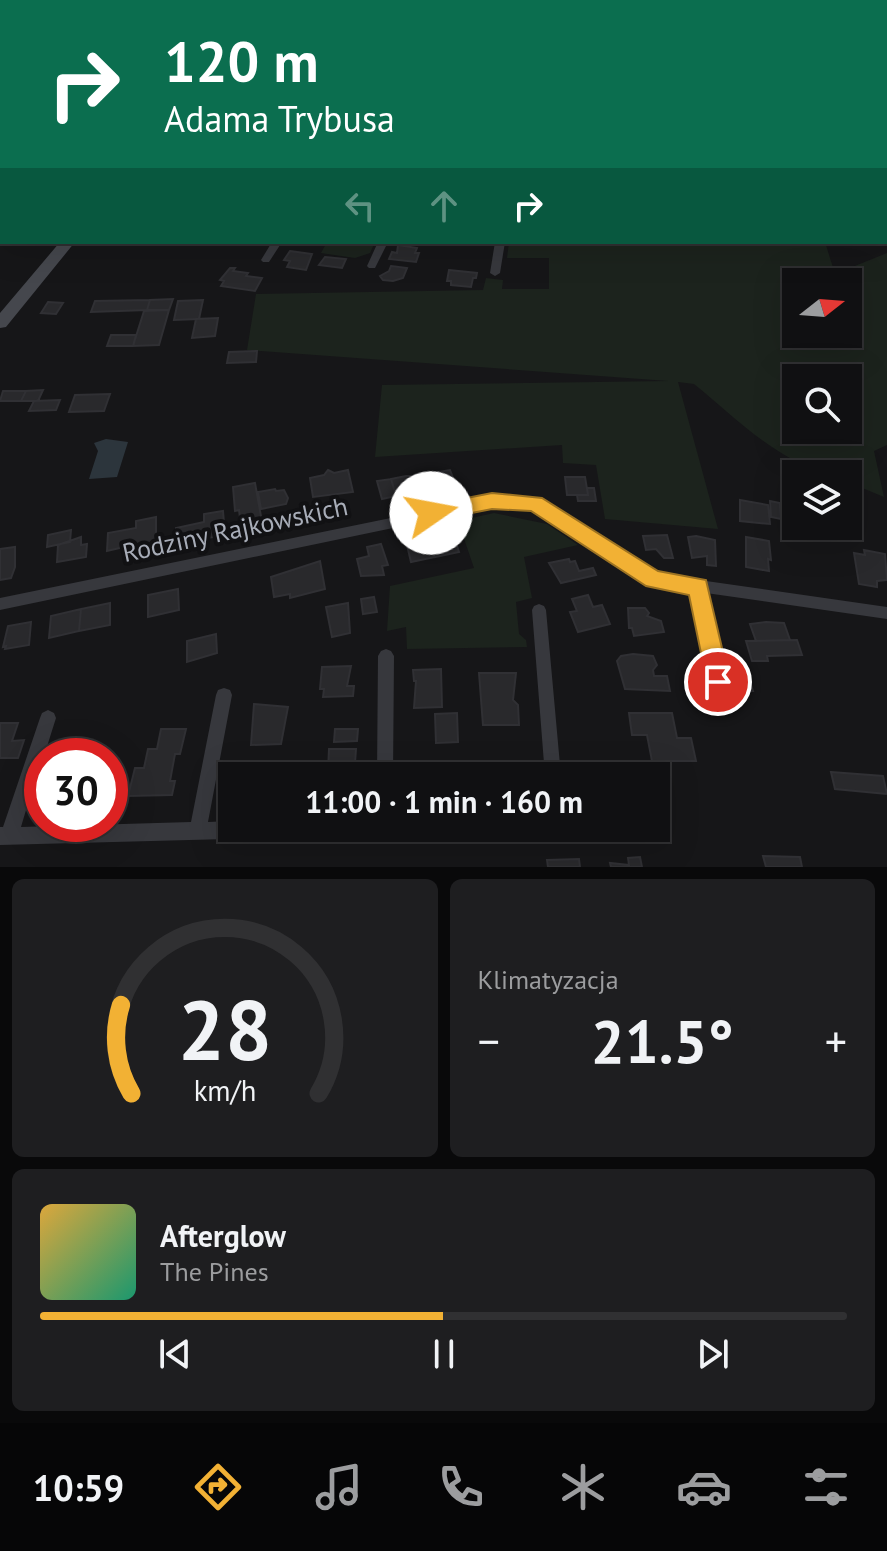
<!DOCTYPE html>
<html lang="pl">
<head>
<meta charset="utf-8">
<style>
	body { margin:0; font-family:"PT Sans",sans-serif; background:#1e1e20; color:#f1f3f6; height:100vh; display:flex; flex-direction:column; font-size:30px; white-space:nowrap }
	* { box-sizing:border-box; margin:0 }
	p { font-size:26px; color:#9c9d9f }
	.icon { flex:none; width:44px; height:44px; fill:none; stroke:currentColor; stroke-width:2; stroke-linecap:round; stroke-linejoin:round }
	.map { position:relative; height:867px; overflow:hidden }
	.side { display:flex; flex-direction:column; gap:12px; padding:12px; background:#09090a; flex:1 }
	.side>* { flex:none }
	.guide { position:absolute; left:0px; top:0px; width:888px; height:244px; box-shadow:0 8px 32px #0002,0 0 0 2px #303032; background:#0b6e4f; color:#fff; overflow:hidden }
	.needle { width:52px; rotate:73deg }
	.tools { position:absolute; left:782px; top:268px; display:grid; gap:16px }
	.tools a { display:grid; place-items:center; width:80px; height:80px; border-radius:0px; background:#101012; box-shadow:0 8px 32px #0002,0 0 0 2px #303032; font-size:40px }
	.speed { position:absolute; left:24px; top:738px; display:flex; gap:16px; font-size:40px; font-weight:700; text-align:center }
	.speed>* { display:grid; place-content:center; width:104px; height:104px; border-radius:50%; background:#101012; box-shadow:0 8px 32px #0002,0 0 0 2px #303032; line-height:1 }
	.speed .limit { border:12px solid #d22; background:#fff; color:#111 }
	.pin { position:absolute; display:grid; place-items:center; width:68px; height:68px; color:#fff; margin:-34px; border:4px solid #fff; border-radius:50%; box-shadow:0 2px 8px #0007 }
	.me { position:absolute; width:88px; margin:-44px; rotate:78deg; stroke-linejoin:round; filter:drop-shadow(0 0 6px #0008) }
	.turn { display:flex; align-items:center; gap:28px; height:168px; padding:0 32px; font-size:36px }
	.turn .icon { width:104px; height:104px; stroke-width:2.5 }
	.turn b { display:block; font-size:56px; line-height:68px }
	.lanes { display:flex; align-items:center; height:76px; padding:0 32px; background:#0003; justify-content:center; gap:40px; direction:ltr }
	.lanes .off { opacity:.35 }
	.big { font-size:60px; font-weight:700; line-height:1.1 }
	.side .card { flex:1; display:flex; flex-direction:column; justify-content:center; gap:12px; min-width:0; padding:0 28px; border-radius:12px; background:#1e1e20 }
	.side .dial { align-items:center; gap:0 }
	.dial svg { height:208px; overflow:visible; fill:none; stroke:#303032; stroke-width:7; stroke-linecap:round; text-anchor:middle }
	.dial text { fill:#f1f3f6; stroke:none }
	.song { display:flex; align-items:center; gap:24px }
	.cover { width:96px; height:96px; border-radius:12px; background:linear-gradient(135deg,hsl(40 70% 55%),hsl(160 70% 35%)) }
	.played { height:8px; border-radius:4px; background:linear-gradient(90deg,#f2b134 50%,#303032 50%) }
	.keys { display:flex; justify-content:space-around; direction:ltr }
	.heat { display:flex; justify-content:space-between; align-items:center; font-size:44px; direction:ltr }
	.side .tiles { flex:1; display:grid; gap:12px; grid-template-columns:1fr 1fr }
	.card:last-child { grid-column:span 2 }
	.trip { position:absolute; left:218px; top:762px; width:452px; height:80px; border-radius:0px; background:#101012; box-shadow:0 8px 32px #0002,0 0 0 2px #303032; font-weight:700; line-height:80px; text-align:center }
	.dock { display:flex; height:128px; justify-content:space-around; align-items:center; background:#060607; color:#9c9d9f }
	.dock .icon { width:56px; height:56px }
	.dock .current { color:#f2b134 }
	.dock b { font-size:36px; color:#f1f3f6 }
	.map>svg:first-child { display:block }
	.green { fill:#1c231d; fill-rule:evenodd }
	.water { fill:#2c353c }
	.building { fill:#29292c; stroke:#303034; stroke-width:2 }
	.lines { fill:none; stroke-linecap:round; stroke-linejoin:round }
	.street { fill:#37383d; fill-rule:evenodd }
	.secondary { fill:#45474d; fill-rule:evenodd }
	.route { fill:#f2b134; stroke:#9d7322; stroke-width:2 }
	.labels { text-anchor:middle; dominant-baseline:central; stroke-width:8; stroke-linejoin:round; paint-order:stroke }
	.street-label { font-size:26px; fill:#a8adb8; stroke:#111113 }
</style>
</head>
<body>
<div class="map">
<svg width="887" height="867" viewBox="0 0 887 867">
	<rect width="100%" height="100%" fill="#161618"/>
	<path class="green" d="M327 242H375L370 253 355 258 321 253Z
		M509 242H825L835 274 887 253V445L874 451 884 497 848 482V474C788 474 739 420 694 384L678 382 718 529 605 519 596 465 563 463 562 445 375 457 382 385 668 381 247 350 256 294 483 290 486 278 503 280 502 289H549V258H507ZM796 282H848V334H796ZM796 378H848V430H796Z
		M494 513 547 524 578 545 524 557 532 598 516 602 519 634 526 640 527 647 407 649 406 627 387 631 390 586 474 568 458 521Z"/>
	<path class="water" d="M106 439 128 442 117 477 89 479 98 451 94 443Z"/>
	<path class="building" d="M398 245 417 248 415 253H419L416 262 389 259 392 252 397 253Z
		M290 251 312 254 306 270 287 267 290 261 284 260Z
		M325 257 346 259 342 268 319 265Z
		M391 266 407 268 403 278 393 281 383 280 380 276 389 271Z
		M230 268H235L233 271 248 273 246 276 262 278 255 291 221 286 224 281 220 280Z
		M449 270 477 273 476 278H473L471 287 451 285V281H447Z
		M173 299 169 310H147L150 300Z
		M150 300 147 310 91 312 95 301Z
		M203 300 199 319 174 320 178 301Z
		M48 302 63 303 56 314 41 313Z
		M169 310 159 345 133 346 144 311Z
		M218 318 215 336 192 338 196 319Z
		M111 335H136L133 346H107Z
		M257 351 256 362 227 363 229 352Z
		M43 390 38 401H21L26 391Z
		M3 391H26L21 401H0Z
		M110 394 104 411 69 412 75 395Z
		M60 400 56 410 29 411 34 401Z
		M328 470 334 473 348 470 353 492 313 497 310 478 324 475Z
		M450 470 457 488 441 490 432 473Z
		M406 476H414L418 489 396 495 391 479Z
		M565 477H585L588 495H567Z
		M391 479 396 496 382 499 377 481Z
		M255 483 262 522 241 526 239 510 235 511 233 487Z
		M587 488H594L596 501H578L577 495H588Z
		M275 489 276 491 284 490 288 498 286 504 261 509 258 492Z
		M740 500 768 505 770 524 740 521Z
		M770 501 780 503 781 519 771 517Z
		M223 511 225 535 202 539V543L176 545V528L204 522V514Z
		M156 517V544L133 546V549L125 551 124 547 107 551 108 533 136 528V521Z
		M796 526H826V536L796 528Z
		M71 530 70 542 47 547 48 535Z
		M452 531 459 552 435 557 428 534Z
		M428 534 435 557 411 562 406 541Z
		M667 535 673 558H664L656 549 646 550 643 536Z
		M696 536 715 540 716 566 707 565V556L692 558 688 537Z
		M81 537V545L87 544 86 557 57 562 58 545Z
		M746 537 769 541 771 560 768 559 769 571 746 567Z
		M381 544 388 565 382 566 384 575 361 576 357 559 369 556 367 547Z
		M15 547V567L11 578 0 580V549Z
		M864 550 885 554 887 580 877 581V587L859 584 854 553 865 555Z
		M569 559 570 562 575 561 579 571 593 568 596 575 561 583 549 563Z
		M320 561 325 589 290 598V594L274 597 271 577Z
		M178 589 179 610 148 617V595Z
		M588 595 593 607 602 605 610 624 578 632 570 612 577 611 572 599Z
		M374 597 377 612 363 614 361 599Z
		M110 603V625L79 631 81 609Z
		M348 603 350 633 332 637 326 607Z
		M628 608H645L649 613 647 616 661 621 664 632 634 636 632 628H629Z
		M81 609 79 631 49 638 51 616Z
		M31 622 29 645 5 649 6 646 3 647 8 626Z
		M766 622 784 623 790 640 756 641 750 624Z
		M216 634 217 653 187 662V641Z
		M797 640 802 655 767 656 768 661H752L746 641Z
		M633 654 653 656 657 665 653 670 654 676H667L670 691 625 689 617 661 621 656Z
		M729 661H739L746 682H750L753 691H738Z
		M351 666 347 686H354L353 696 323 697 324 689H320L322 667Z
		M441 669 442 707 414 708 416 681H414L413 670Z
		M479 673H516L513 700 518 705 519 725H483Z
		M254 704 288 707 281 744 251 745Z
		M457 713 458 742 436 743 435 714Z
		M629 713H672L677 738H691L696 761H652L647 735H632Z
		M0 723H18L12 741 24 740 18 758H0Z
		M161 729H186L180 754H175L170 781H175L172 795 128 796 135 768H144L148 749H157Z
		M335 729H358L357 741 334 742Z
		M329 749H356L354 776H315V771H328Z
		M488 762V776H442V763Z
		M520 763 521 776H488V764Z
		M236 768H279L278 776H235Z
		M831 772 883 776 887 794 835 789Z
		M763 856 800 857 802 867H766Z
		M640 857 642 867H611L610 863 629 865 628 858Z
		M579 859 580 867H548L547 860Z"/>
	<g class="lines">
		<path class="street" d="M0 111H2V115H0Z
			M272 242H282L269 262H263L261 260Z
			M378 242H388L375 268H369L367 266Z
			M495 242H505L500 273 495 276 490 273Z
			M508 494 550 503 657 574 887 607V619L706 593 726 682 723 687 718 689 713 687 710 682 692 591 649 584 542 511 508 504 0 610V598Z
			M539 604 544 606 546 610 561 776H545L532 610 534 606Z
			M386 649 391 651 394 656 393 776H377L378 656 381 651Z
			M224 688 230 690 232 695 208 822 232 821V828H308L305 834 299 837 0 845V827H3L40 718 42 713 48 710 54 713 56 718 44 756H42L21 827 191 822 216 695 218 690Z"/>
		<path class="secondary" d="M265 0H275L263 2Z
			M60 242H75L6 327 0 328V313Z"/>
	</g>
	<path class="route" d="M492 493 542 498 658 571 706 580 730 682 726 690 718 693 710 690 707 682 689 595 646 586 531 511 492 509 431 521 424 519 421 513 424 508 431 505Z"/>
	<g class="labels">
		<g class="street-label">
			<text transform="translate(235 529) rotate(-12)">Rodziny Rajkowskich</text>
		</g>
	</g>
</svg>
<div class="tools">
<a><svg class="needle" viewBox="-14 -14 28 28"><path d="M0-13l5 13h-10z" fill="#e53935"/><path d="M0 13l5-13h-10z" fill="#9c9d9f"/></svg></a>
<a><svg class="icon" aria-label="search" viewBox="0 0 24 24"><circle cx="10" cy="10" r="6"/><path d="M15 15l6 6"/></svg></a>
<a><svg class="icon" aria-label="layers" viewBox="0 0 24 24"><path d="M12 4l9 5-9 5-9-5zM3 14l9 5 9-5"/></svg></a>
</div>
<div class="speed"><div class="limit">30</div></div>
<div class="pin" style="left:718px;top:682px;background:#d93025"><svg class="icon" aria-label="arrive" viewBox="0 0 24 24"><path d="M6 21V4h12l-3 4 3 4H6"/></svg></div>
<svg class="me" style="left:431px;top:513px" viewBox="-20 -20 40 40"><circle r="19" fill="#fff"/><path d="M0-13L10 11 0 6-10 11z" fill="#f2b134"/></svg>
<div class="trip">11:00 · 1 min · 160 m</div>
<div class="guide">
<div class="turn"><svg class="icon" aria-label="right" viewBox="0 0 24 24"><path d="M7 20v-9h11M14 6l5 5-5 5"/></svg><div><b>120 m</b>Adama Trybusa</div></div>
<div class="lanes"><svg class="icon off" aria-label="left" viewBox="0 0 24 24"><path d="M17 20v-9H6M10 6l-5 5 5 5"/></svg><svg class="icon off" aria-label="ahead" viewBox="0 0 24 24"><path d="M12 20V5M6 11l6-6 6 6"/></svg><svg class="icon" aria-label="right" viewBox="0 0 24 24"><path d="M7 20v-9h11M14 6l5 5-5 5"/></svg></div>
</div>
</div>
<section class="side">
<div class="tiles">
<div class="card dial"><svg viewBox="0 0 100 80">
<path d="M14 69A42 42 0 1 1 86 69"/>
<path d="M14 69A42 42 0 0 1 10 35" stroke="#f2b134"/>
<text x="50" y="56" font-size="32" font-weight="700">28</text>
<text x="50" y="72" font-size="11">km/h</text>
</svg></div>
<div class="card"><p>Klimatyzacja</p>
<div class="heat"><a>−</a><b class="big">21.5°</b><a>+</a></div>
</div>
<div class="card">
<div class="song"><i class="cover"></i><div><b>Afterglow</b><p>The Pines</p></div></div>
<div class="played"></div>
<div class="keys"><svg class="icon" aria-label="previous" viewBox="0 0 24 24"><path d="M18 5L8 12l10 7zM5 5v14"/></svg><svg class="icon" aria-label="pause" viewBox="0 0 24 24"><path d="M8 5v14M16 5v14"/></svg><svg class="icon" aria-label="next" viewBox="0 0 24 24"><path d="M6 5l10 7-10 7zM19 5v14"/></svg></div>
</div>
</div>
</section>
<nav class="dock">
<b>10:59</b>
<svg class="icon current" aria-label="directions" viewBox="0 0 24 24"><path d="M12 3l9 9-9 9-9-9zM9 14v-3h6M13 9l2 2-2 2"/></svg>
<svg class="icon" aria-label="music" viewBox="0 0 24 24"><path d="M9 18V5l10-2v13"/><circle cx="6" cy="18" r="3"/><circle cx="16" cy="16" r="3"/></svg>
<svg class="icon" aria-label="phone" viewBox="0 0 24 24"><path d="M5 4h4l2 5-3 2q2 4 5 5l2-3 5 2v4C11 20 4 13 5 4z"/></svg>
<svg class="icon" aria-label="climate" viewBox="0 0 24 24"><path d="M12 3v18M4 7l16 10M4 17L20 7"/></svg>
<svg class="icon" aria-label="car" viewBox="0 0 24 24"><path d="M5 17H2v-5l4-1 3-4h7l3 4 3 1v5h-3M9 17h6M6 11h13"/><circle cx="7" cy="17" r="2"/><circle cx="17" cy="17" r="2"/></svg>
<svg class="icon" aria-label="filters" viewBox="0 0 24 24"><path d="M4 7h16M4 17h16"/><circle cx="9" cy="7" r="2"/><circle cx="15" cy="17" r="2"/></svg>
</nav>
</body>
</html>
